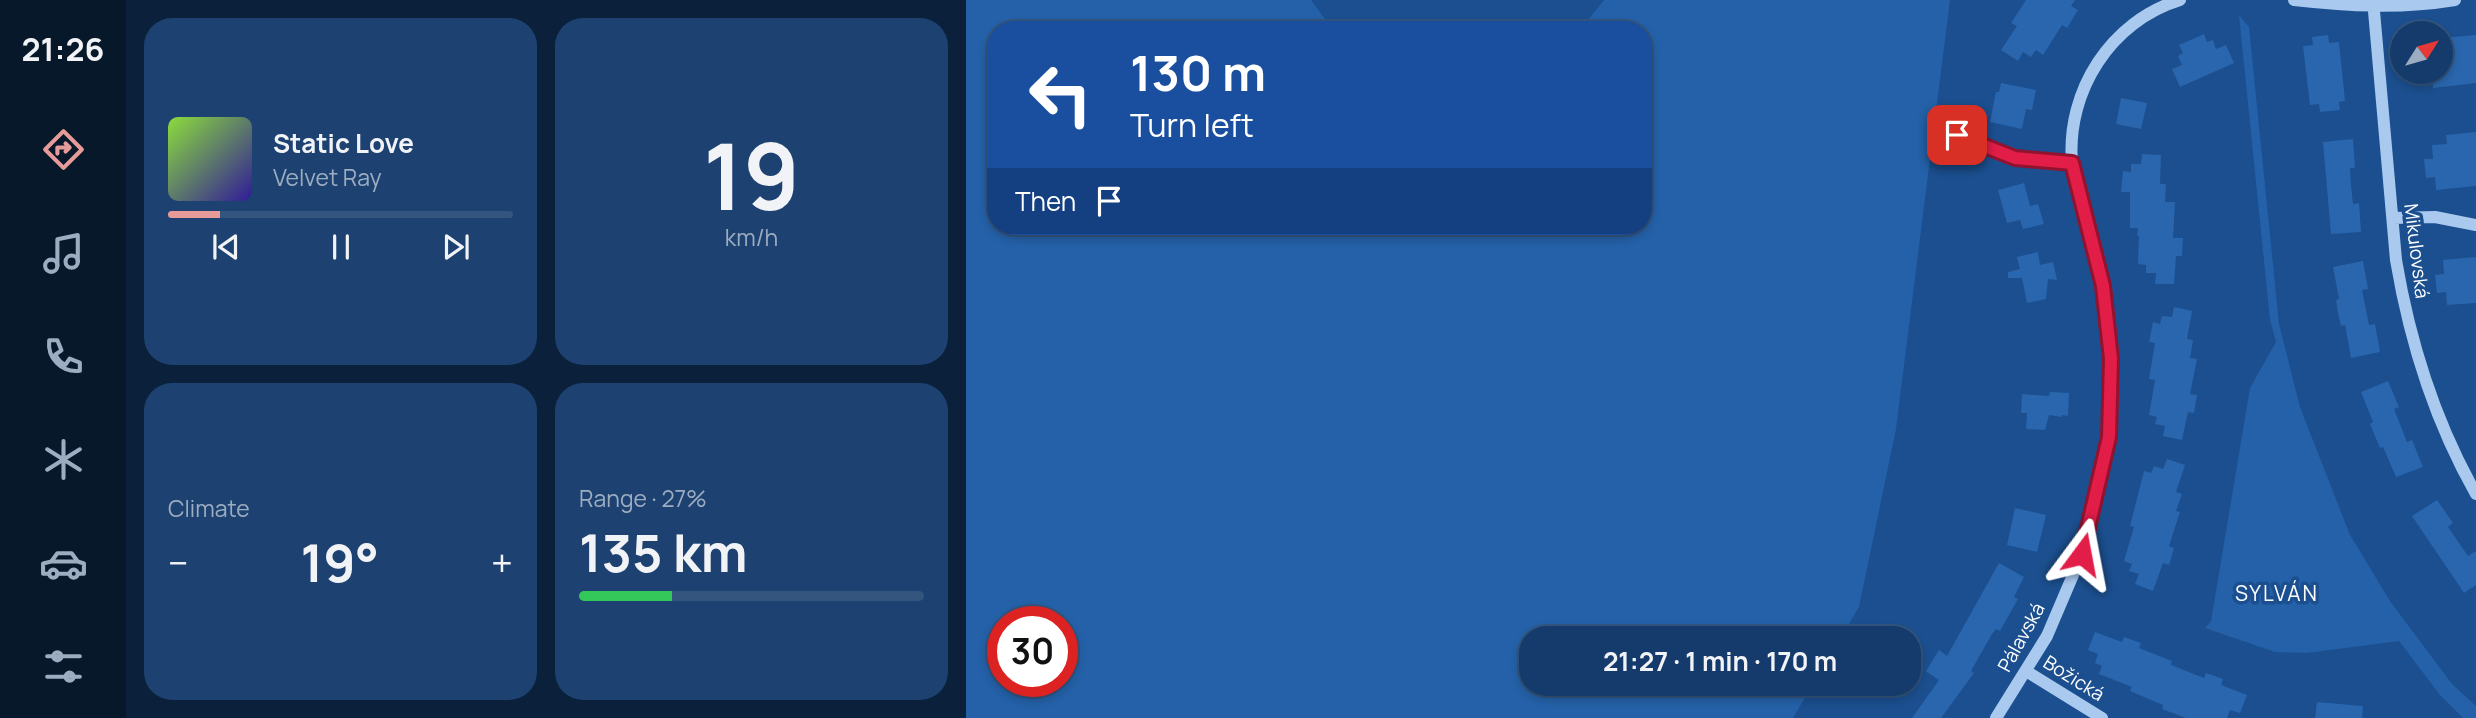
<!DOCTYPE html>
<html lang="en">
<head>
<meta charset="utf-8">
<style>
	body { margin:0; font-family:Manrope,sans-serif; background:#1d4271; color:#f1f3f6; height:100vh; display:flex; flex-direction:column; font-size:26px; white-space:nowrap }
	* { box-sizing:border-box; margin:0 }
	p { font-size:23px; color:#9dadc1 }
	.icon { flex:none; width:38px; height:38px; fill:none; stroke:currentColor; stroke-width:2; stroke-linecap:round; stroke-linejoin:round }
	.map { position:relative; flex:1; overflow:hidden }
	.side { display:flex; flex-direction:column; gap:18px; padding:18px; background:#0b203b; width:840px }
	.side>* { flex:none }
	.hud { position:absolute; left:21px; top:21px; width:665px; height:214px; border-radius:28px; box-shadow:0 4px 10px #0003,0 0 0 2px #33557e; background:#1a4fa0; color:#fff; overflow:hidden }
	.needle { width:46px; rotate:53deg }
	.controls { position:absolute; left:1424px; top:21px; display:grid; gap:14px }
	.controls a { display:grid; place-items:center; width:63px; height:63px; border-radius:50%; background:#143b6b; box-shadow:0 4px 10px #0003,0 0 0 2px #33557e; font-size:35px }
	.speed { position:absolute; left:21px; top:606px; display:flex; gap:14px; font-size:35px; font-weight:700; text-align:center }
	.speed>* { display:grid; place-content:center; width:91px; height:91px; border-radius:50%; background:#143b6b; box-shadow:0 4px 10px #0003,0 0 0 2px #33557e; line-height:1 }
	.speed .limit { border:10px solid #d22; background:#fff; color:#111 }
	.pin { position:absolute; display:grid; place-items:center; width:60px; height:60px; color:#fff; margin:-30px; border-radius:14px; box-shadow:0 4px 10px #0006 }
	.me { position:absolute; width:77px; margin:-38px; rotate:13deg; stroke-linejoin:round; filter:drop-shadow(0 0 5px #0008) }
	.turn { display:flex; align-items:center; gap:24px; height:147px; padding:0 28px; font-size:32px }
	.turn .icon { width:91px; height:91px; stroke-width:2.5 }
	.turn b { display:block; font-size:49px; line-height:60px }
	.then { display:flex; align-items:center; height:66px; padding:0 28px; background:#0003; gap:14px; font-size:26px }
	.big { font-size:52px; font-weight:700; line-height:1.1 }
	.side .tile { flex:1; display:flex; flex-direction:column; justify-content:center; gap:10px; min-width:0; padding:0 24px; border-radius:28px; background:#1d4271 }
	.side .dial { align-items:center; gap:0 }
	.dial b { font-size:91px; line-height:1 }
	.song { display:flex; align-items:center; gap:21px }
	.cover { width:84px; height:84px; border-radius:10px; background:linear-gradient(135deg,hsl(90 70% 55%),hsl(250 70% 35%)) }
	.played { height:7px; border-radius:4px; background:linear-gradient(90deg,#e69b98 15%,#33557e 15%) }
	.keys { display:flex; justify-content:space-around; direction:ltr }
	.heat { display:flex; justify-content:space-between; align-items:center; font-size:38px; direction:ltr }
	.charge { height:10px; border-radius:5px; background:linear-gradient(90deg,#34c759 27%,#33557e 0) }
	.side .tiles { flex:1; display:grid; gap:18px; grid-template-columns:repeat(2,1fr) }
	.trip { position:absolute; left:553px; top:626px; width:402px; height:70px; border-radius:28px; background:#143b6b; box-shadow:0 4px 10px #0003,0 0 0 2px #33557e; font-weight:700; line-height:70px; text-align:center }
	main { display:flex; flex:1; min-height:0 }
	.tab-bar { display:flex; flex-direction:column; width:126px; justify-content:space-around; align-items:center; background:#08182b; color:#9dadc1 }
	.tab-bar .icon { width:49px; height:49px }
	.tab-bar .on { color:#e69b98 }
	.tab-bar b { font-size:32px; color:#f1f3f6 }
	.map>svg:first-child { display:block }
	.green { fill:#2461a8; fill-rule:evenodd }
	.building { fill:#2a66ad }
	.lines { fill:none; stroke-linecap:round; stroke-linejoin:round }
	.minor { stroke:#a9c9ee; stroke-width:12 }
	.route-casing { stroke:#92132f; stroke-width:18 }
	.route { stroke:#e11d48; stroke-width:12 }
	.labels { text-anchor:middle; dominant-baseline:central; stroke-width:7; stroke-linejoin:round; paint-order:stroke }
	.street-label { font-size:19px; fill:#fff; stroke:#1b4f8f }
	.neighbourhood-label { font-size:21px; letter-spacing:2px; fill:#fff; stroke:#1b4f8f }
</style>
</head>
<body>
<main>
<nav class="tab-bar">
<b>21:26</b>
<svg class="icon on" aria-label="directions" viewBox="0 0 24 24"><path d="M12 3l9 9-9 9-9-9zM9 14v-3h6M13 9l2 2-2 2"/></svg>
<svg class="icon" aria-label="music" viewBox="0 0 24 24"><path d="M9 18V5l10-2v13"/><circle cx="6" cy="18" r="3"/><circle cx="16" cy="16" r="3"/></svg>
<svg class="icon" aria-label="phone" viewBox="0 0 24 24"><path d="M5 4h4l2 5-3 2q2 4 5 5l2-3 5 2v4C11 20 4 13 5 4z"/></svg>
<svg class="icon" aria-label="climate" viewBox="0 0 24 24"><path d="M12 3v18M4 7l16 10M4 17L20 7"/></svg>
<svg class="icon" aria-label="car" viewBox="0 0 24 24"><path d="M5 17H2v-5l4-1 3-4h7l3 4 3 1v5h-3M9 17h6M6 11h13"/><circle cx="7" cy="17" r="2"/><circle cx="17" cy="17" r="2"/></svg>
<svg class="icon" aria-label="filters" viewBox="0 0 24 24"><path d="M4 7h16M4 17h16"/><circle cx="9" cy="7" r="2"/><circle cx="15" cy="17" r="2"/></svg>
</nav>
<section class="side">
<div class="tiles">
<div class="tile">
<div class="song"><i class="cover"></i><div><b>Static Love</b><p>Velvet Ray</p></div></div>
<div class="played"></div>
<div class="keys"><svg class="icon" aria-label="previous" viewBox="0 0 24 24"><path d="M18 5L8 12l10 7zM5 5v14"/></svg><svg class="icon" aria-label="pause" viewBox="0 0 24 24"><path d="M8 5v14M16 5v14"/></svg><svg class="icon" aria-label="next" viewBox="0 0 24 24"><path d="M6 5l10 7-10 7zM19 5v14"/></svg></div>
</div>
<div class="tile dial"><b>19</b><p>km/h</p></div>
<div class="tile"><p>Climate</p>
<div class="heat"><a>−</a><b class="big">19°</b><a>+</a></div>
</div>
<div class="tile"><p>Range · 27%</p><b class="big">135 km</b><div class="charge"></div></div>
</div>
</section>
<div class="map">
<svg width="1510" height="718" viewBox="0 0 1510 718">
	<rect width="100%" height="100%" fill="#1b4f8f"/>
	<path class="green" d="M0 0H345L367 30H30V226H677V30H614L638 0H984L930 429 893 607 874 639H565V684H847L827 718H0ZM37 621H96V681H37Z
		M1273 15 1283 27 1313 324 1334 407 1384 535 1424 601 1486 684 1510 706V718H1497L1474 695 1433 641 1341 653 1309 652 1239 628 1245 621 1284 388 1310 342 1304 320Z"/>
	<path class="building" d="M1060 0H1109L1105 6 1112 10 1101 28 1096 25 1077 55 1070 50 1065 57 1057 52 1052 61 1035 50 1051 26 1045 23Z
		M1238 34 1241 42 1247 40 1250 49 1260 45 1268 63 1214 87 1206 69 1216 65 1212 56 1217 53 1213 45Z
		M1362 35 1363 43 1373 42 1379 101 1373 102 1374 110 1354 112 1353 104 1344 105 1337 46 1347 45 1346 37Z
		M1510 35V83L1467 88 1466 72H1475V38Z
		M1035 83 1070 90 1066 110 1060 109 1056 129 1024 122 1030 92H1033Z
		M1155 98 1181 103 1175 129 1150 124Z
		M1510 132V186L1470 190 1469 177 1460 178 1458 159H1467L1466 145 1481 144 1480 135Z
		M1387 139 1389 168H1384L1385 186 1387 204 1393 203 1395 232 1365 234 1357 142Z
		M1176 154 1195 155 1194 184H1200L1199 202H1209L1207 238H1217L1216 256H1210L1208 284H1189L1190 273H1180V265L1172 264 1173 236H1171L1172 228H1164V192H1155L1157 171 1165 172V164H1175Z
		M1058 183 1064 206 1072 204 1078 224 1057 229 1054 220 1041 223 1032 190Z
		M1072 252 1074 265 1087 262 1091 280 1082 279 1080 299 1061 303 1056 278H1042V272L1054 269 1051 257Z
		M1510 257V303L1481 305 1480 292 1471 293 1469 275 1478 274 1477 260Z
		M1397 261 1402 289 1396 290 1403 325 1409 324 1414 352 1385 358 1379 325 1375 326 1372 313 1370 300 1373 299 1367 267Z
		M1208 307 1226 311 1221 339 1227 340 1224 358 1231 359 1224 394 1231 395 1228 413 1222 412 1216 440 1197 436 1199 426 1189 424 1191 417 1183 415 1189 380 1183 379 1189 343 1183 342 1187 322 1194 324 1196 316 1206 317Z
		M1422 381 1433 407 1428 409 1441 442 1446 440 1457 467 1430 477 1417 447 1414 448 1404 424 1407 422 1395 392Z
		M1084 392 1103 393 1102 416 1096 415V417L1083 415 1079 430 1060 429 1061 413H1055L1056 394 1083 396Z
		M1201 459 1219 465 1210 492 1216 494 1210 511 1214 512 1203 546 1208 548 1203 565 1197 563 1187 591 1169 584 1173 574 1163 571 1166 564 1158 561 1168 527 1164 526 1178 471 1185 473 1188 466 1197 469Z
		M1471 500 1487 523 1482 527 1502 556 1510 551V585L1498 593 1446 516Z
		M1049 508 1080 515 1071 552 1041 545Z
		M1033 563 1058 577 1048 597 1052 599 1034 631 1030 629 1026 634 1005 671 1008 673 975 718H946L973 680 960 671 973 650 981 656Z
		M1129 632 1156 642 1158 637 1175 643 1173 648 1206 661 1205 665 1238 678 1240 673 1257 679 1255 685 1281 695 1274 713 1264 710 1261 718H1220L1196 709 1197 705 1164 691 1166 687 1133 674 1136 666 1129 663 1132 654 1122 650Z
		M1351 702 1397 706 1396 718H1349Z"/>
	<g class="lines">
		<path class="minor" d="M1328 0C1382 6 1435 9 1489 0
			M1407 0 1430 260C1444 343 1468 420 1510 494
			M991 135 1049 158 1106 163
			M1427 218 1469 217 1510 225
			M1060 671 1136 718
			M1030 718 1081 636 1116 554 1143 437 1145 359 1137 286 1106 163C1100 91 1145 21 1214 0"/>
	</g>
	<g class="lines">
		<defs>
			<path id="route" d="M991 135 1049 158 1106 163 1137 286 1145 359 1143 437 1116 554"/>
		</defs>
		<use href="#route" class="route-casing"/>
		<use href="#route" class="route"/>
	</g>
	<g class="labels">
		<g class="street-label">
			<text transform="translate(1451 251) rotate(83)">Mikulovská</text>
			<text transform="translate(1055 637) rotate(-61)">Pálavská</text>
			<text transform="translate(1108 678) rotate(32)">Božická</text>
		</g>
		<g class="neighbourhood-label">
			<text x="1311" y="593">SYLVÁN</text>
		</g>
	</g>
</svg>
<div class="controls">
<a><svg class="needle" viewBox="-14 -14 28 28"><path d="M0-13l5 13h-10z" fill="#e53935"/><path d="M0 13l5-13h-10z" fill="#9dadc1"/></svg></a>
</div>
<div class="speed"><div class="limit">30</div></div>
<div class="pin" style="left:991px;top:135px;background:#d93025"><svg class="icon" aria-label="arrive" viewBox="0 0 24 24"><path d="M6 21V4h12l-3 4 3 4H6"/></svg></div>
<svg class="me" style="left:1116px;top:554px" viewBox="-20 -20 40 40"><path d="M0-17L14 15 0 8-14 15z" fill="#e11d48" stroke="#fff" stroke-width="4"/></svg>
<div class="trip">21:27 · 1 min · 170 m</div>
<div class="hud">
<div class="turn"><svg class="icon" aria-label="left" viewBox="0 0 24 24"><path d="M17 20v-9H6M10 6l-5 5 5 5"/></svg><div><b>130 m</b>Turn left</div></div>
<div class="then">Then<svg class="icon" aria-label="arrive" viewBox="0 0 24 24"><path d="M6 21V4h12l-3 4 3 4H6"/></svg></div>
</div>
</div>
</main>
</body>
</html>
